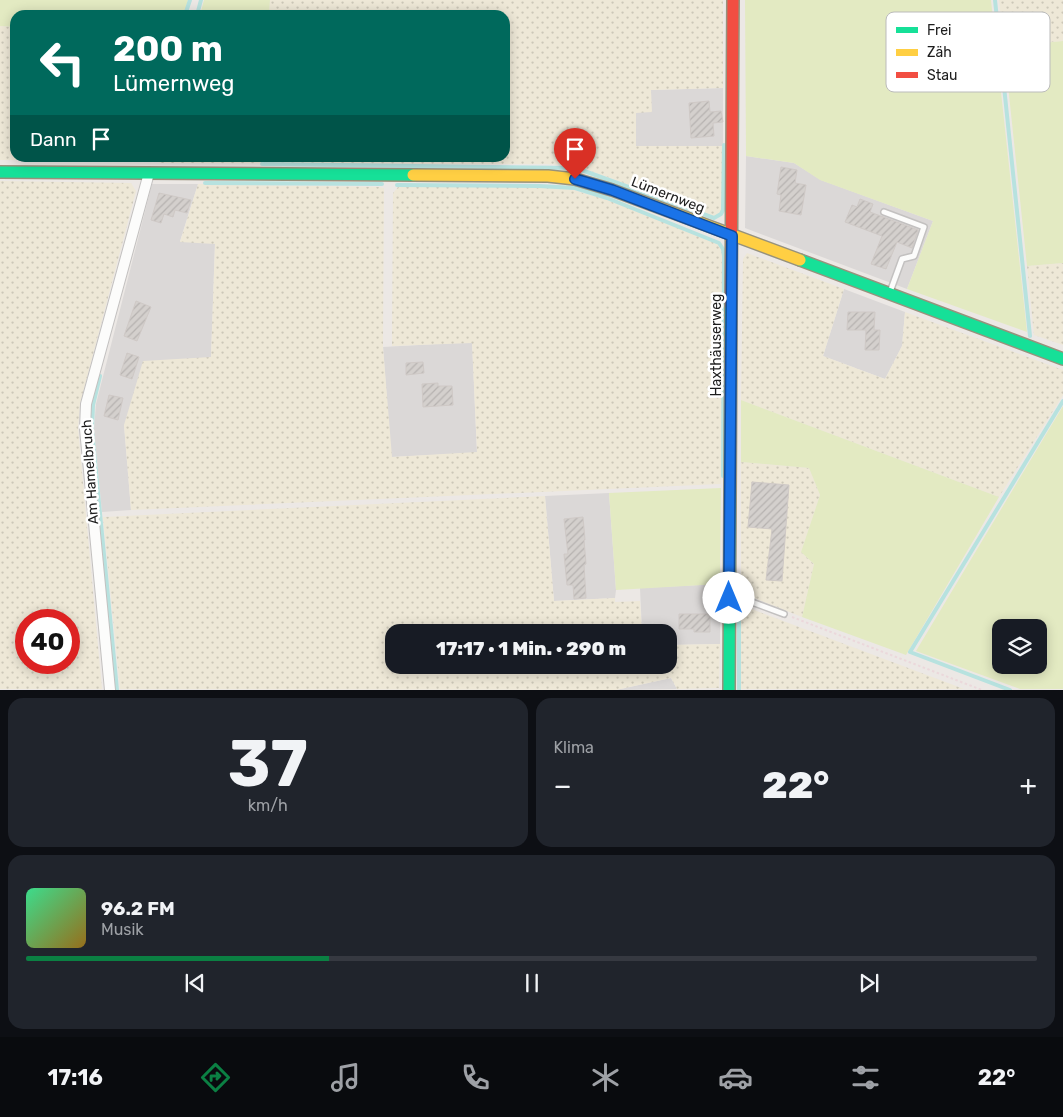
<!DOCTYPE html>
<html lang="de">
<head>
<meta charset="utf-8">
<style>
	body { margin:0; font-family:Rubik,sans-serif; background:#20242c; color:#f1f3f6; height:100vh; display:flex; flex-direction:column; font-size:19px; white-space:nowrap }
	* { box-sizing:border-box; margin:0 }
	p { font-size:16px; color:#9ea1a6 }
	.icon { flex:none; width:28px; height:28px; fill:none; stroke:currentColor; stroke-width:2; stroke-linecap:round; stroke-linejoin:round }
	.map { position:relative; height:690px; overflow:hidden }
	.drawer { display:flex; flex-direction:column; gap:8px; padding:8px; background:#0d0f14; flex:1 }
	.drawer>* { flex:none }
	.banner { position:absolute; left:10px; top:10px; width:500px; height:152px; border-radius:15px; box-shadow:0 2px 12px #0003; background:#00695c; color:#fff; overflow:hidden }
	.buttons { position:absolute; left:992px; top:619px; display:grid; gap:10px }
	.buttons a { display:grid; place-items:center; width:55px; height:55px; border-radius:10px; background:#171b24; box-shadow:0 2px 12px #0003; font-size:25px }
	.speed { position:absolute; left:15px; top:609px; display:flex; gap:10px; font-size:25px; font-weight:700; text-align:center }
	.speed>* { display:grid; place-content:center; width:65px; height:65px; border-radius:50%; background:#171b24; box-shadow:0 2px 12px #0003; line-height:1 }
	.speed .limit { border:8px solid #d22; background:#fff; color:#111 }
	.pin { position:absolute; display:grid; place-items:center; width:42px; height:42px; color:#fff; margin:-51px -21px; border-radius:50% 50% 50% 0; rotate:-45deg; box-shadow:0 0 5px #0007 }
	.pin .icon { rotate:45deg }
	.me { position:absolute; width:55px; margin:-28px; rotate:0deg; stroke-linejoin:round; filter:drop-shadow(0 0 4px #0008) }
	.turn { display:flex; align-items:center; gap:18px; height:105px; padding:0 20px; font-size:22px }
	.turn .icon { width:65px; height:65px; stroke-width:2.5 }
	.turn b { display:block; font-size:35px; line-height:42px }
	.then { display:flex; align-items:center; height:48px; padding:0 20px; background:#0003; gap:10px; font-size:19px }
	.big { font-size:38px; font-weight:800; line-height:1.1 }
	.drawer .widget { flex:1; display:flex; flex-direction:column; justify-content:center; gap:8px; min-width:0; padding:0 18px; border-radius:15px; background:#20242c }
	.drawer .dial { align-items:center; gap:0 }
	.dial b { font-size:65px; line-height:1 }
	.song { display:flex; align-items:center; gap:15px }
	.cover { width:60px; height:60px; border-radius:8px; background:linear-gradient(135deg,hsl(150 70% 55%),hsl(40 70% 35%)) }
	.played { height:5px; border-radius:2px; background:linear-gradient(90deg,#0b8043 30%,#363941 30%) }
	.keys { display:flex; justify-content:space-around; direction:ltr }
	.heat { display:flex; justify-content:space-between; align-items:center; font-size:28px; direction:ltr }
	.drawer .tiles { flex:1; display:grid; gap:8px; grid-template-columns:1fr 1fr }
	.widget:last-child { grid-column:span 2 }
	.trip { position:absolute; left:385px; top:624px; width:292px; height:50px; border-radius:15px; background:#171b24; box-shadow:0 2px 12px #0003; font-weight:800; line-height:50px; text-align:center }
	.menu { display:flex; height:80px; justify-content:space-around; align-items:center; background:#090b0e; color:#9ea1a6 }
	.menu .icon { width:35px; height:35px }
	.menu .active { color:#0b8043 }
	.menu b { font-size:22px; color:#f1f3f6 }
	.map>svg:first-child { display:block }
	.residential { fill:#dbd8d7 }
	.commercial { fill:#efdbde }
	.farmland { fill:url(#farmland-dots); fill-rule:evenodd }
	.grass { fill:#e3eac2; fill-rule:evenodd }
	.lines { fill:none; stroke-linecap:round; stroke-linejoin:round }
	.stream { stroke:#b7e2df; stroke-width:4 }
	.building { fill:url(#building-hatch); stroke:#cfc9c6 }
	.lane-casing { stroke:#c3c1c0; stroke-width:8 }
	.street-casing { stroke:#c3c1c0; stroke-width:12 }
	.fast-casing { stroke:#97927c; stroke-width:14 }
	.slow-casing { stroke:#97927c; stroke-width:14 }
	.jam-casing { stroke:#97927c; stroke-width:14 }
	.path { stroke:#ebd8db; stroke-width:2; stroke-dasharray:2.5 2.5; stroke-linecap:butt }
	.lane { stroke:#fcfcfb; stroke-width:5 }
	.street { stroke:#fcfcfb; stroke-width:10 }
	.fast { stroke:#16e098; stroke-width:11 }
	.slow { stroke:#ffcf43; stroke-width:11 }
	.jam { stroke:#f24e42; stroke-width:11 }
	.route-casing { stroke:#114b97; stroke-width:12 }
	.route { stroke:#1a73e8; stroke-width:9 }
	.labels { text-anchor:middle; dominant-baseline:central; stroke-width:5; stroke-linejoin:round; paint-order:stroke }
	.street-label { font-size:14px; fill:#1d1d1d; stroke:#fff }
	.key { fill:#fff; stroke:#bbb; stroke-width:1 }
	.key-label { font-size:14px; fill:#1d1d1d }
</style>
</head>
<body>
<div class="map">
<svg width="1063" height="690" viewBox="0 0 1063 690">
	<defs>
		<pattern id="farmland-dots" width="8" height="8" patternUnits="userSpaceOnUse" patternTransform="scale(1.25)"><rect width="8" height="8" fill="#eee8d7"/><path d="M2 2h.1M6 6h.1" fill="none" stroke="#ccc7b8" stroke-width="1.8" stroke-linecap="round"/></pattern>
		<pattern id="building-hatch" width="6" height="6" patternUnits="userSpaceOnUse" patternTransform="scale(1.25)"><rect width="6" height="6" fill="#d4d0cd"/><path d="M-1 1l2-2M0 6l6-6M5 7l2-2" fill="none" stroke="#b6b2b0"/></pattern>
	</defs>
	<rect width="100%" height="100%" fill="#ece8e5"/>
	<path class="residential" d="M723 88V146H636V113L651 90Z
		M746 156 794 163 821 180 933 221 907 289 745 228Z
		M152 184H198L180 241 215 243 211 357 124 425 131 510 102 512 94 429 96 404Z
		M844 289 905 312 902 346 885 379 823 356Z
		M472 342 477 453 391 457 383 347Z
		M609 493 616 590 615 598 554 601 545 496Z
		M720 584V644L669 645V632H642L640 588Z
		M671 678 677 689 616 690Z"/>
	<path class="commercial" d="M646 181 659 186 656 195 643 190Z"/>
	<path class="farmland" d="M270 0H723V88L651 90 652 112 636 113V146H723L722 209 720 214 714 217 656 195 659 186 646 182 643 190 577 166 546 164 159 163 161 158H505V15H269Z
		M999 0H1063V41L1004 47Z
		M0 26 15 27V158H144L139 161 0 160Z
		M0 181 131 183 136 191 80 404 78 428 102 689H0ZM26 620H69V662H26Z
		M198 184 379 187 384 188 383 347 392 457 477 452 472 343 392 346 393 193 398 187H546L573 190 607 200 715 240 723 250V255L721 484 131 510 124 425 143 361 211 357 215 244 180 242Z
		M747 253 844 289 823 356 885 379 902 346 905 312 1063 370V395L999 497 741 400 743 259Z
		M1063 263V345L1034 335 1027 266Z
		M741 462 809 468 820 495 801 552 814 564 802 617 741 593Z
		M545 496 554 601 615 598V602L640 601 642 632H394V665H669V645L720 644 719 688 677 689 671 678 616 690 120 689 103 517Z
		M741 607 749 608 964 689H741Z"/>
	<path class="grass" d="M0 0H188L184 15H15V27L0 26Z
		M204 0H270L269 15H200Z
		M745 0H991L1027 332 907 289 933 221 820 180 794 163 746 156Z
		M1063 41V263L1027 266 1004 47Z
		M741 400 999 497 906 655 802 617 814 564 801 552 820 495 809 468 741 462Z
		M1063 406V689H1020L916 651ZM1001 628H1039V665H1001Z
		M721 488 720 584 616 590 609 493Z"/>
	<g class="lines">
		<path class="stream" d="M995 0 1030 336
			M185 15 190 0
			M197 15 201 0
			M159 160V158
			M262 164 576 168 714 218 721 214 723 210 724 145
			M205 183 382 184
			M397 185 539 186 575 188 607 198 719 243 723 249 724 256 723 476
			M100 376 93 405 92 430 117 690
			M739 690V608
			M1010 690 910 652 1063 401"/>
	</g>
	<path class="building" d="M709 101 710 112 721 111 723 122 713 123 714 136 691 138 689 103Z
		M781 167 797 170 795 183 806 185 801 215 779 211 781 195 777 194Z
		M159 193 191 200 187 213 175 210 173 217 164 214 161 223 151 220Z
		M860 199 873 204 870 212 918 230 912 248 897 242 886 269 871 264 882 236 845 222 852 205 857 207Z
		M136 301 151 307 137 341 124 336Z
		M848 312H875L874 330H880L879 350H865L866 330H847Z
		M127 353 139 357 132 379 120 375Z
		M423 362 424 373 406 375V363Z
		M438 383V386H452L453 405 423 407 422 384Z
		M109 395 123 398 118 420 104 416Z
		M752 482 789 485 782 581 766 580 772 529 748 527Z
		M583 517 585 540H584L586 564 584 565 586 598 574 599 573 585H567L564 554H568L564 519Z
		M679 614H710V632H694V629H679Z"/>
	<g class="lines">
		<defs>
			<path id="lane" d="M884 212 924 227 914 256 902 259 890 292
				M729 598H741L784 614"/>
			<path id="street" d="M110 690 85 429 86 404 149 173"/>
			<path id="fast" d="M0 172 413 175
				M800 260 1063 359
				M729 690 731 306"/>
			<path id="slow" d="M413 175 548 176 575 179 612 190 800 260"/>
			<path id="jam" d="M731 306 733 0"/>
		</defs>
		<use href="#lane" class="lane-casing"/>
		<use href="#street" class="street-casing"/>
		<use href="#fast" class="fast-casing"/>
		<use href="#slow" class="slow-casing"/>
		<use href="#jam" class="jam-casing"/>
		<path class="path" d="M792 617 982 690"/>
		<use href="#lane" class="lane"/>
		<use href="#street" class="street"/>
		<use href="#fast" class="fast"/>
		<use href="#slow" class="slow"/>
		<use href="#jam" class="jam"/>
	</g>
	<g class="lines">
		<defs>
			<path id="route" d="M575 179 612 190 732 236 729 598"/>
		</defs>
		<use href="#route" class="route-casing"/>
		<use href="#route" class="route"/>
	</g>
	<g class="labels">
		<g class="street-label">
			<text transform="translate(668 195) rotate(21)">Lümernweg</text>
			<text transform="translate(716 345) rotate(-90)">Haxthäuserweg</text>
			<text transform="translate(90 472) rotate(-94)">Am Hamelbruch</text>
		</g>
	</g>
	<rect x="886" y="12" width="164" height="80" rx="8" class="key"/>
	<rect x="896" y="27" width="22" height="6" fill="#16e098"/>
	<rect x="896" y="49" width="22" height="7" fill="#ffcf43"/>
	<rect x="896" y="72" width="22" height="6" fill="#f24e42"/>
	<g class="key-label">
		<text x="927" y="35">Frei</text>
		<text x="927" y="57">Zäh</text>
		<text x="927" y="80">Stau</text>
	</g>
</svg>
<div class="buttons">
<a><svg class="icon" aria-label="layers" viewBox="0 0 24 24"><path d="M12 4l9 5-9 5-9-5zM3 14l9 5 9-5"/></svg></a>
</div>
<div class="speed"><div class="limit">40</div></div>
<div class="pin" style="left:575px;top:179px;background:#d93025"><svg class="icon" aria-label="arrive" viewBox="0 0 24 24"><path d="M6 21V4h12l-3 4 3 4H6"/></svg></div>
<svg class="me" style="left:729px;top:598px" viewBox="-20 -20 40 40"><circle r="19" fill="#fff"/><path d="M0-13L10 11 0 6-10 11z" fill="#1a73e8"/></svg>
<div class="trip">17:17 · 1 Min. · 290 m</div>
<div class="banner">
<div class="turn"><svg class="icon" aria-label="left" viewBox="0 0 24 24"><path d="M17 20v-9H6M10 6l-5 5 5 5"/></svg><div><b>200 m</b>Lümernweg</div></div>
<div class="then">Dann<svg class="icon" aria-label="arrive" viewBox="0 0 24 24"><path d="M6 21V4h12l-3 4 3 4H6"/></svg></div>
</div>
</div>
<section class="drawer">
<div class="tiles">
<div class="widget dial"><b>37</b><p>km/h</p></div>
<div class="widget"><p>Klima</p>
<div class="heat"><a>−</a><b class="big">22°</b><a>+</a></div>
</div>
<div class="widget">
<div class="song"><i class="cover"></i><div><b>96.2 FM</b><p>Musik</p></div></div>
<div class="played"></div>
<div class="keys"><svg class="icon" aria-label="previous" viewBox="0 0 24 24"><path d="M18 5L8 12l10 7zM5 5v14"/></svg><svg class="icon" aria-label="pause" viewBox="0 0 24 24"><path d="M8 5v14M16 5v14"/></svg><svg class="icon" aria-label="next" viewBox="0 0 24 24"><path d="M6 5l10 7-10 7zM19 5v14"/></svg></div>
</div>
</div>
</section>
<nav class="menu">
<b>17:16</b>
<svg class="icon active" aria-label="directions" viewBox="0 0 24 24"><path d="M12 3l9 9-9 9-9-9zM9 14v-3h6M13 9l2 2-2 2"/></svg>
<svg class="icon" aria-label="music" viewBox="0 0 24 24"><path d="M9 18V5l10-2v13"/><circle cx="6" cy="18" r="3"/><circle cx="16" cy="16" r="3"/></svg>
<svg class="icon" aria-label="phone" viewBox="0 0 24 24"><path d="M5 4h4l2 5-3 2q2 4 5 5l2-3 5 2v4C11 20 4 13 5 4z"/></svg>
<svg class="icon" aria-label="climate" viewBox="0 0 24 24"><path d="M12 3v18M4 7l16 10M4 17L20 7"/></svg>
<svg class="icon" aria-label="car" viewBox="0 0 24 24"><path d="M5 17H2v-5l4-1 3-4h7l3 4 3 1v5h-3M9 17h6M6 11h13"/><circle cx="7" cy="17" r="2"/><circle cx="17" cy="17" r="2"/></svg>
<svg class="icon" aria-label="filters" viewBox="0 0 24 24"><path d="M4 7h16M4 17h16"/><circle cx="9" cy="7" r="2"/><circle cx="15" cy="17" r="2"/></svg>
<b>22°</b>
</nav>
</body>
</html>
